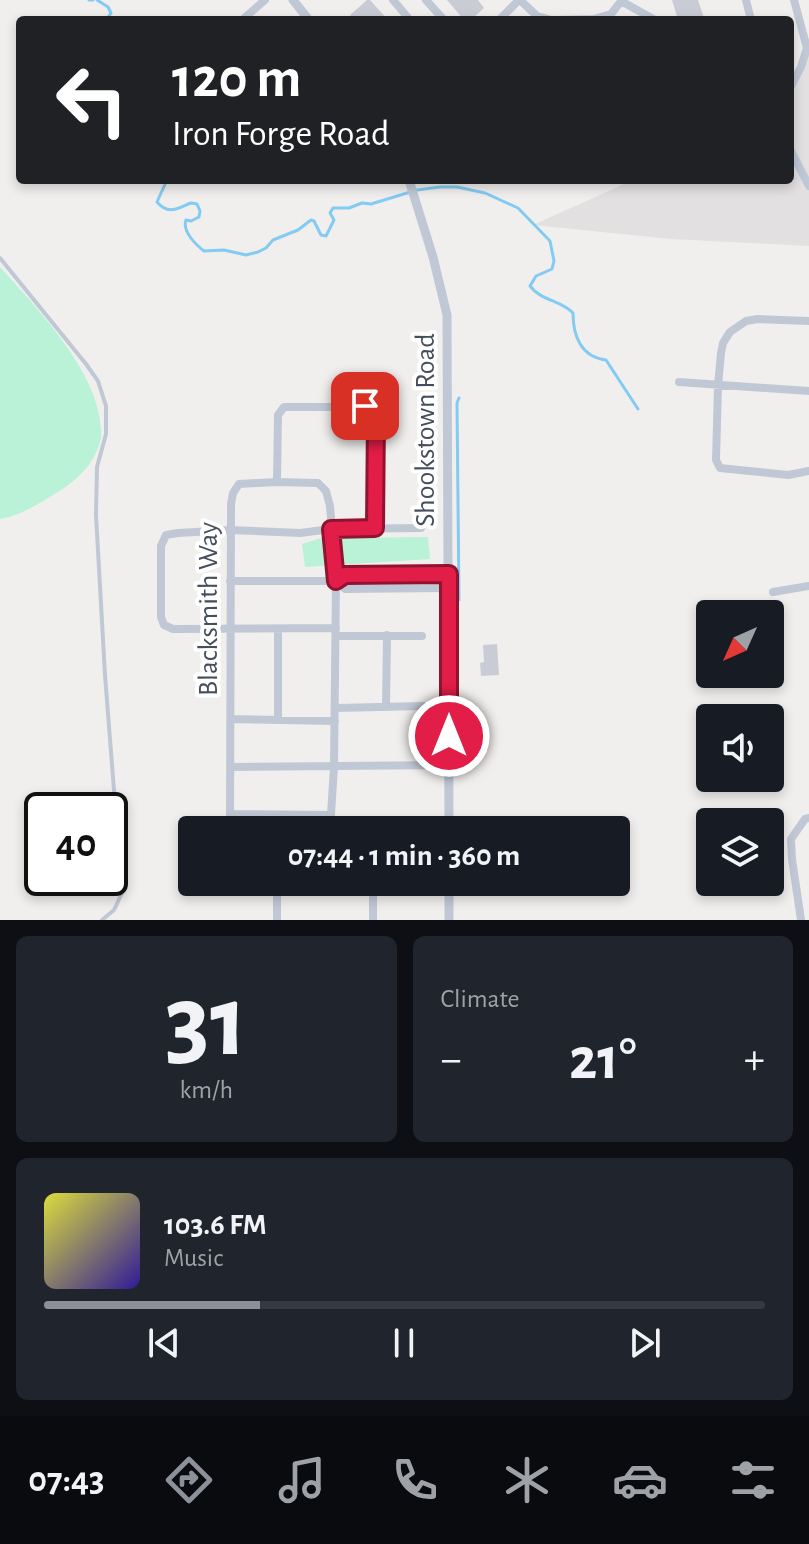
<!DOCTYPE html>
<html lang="en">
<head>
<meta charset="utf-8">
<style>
	body { margin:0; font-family:"Alegreya Sans",sans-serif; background:#20242c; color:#f1f3f6; height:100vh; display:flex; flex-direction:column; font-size:30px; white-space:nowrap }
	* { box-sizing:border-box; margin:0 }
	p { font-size:26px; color:#9ea1a6 }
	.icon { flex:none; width:44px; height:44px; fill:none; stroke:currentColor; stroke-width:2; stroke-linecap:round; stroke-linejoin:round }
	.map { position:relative; height:920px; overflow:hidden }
	.sheet { display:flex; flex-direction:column; gap:16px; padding:16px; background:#0d0f14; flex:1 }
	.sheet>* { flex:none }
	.hud { position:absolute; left:16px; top:16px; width:778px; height:168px; border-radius:8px; box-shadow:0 4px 12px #0003; background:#202124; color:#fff; overflow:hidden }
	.needle { width:52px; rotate:225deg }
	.buttons { position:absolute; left:696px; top:600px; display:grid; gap:16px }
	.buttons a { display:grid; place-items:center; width:88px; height:88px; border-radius:8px; background:#171b24; box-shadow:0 4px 12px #0003; font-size:40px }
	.speed { position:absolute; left:24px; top:792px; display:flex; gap:16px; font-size:40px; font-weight:700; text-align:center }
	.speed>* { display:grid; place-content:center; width:104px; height:104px; border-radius:50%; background:#171b24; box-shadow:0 4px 12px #0003; line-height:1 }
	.speed .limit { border:4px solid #111; border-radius:12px; background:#fff; color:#111 }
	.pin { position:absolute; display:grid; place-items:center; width:68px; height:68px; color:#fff; margin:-34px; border-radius:16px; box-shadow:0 4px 12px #0006 }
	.me { position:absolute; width:88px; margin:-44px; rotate:0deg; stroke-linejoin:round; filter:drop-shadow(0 0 6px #0008) }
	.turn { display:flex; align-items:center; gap:28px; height:168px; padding:0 24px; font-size:36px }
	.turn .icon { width:104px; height:104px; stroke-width:2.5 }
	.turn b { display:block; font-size:56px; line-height:68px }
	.big { font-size:60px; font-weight:700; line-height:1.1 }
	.sheet .widget { flex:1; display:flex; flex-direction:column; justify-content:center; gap:12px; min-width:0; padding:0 28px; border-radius:12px; background:#20242c }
	.sheet .dial { align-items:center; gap:0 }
	.dial b { font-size:104px; line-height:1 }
	.song { display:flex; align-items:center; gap:24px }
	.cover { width:96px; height:96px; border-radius:12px; background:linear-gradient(135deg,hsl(60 70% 55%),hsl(250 70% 35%)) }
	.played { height:8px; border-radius:4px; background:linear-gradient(90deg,#8c9099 30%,#363941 30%) }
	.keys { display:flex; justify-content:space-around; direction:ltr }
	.heat { display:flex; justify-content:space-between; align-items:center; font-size:44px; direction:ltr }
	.sheet .tiles { flex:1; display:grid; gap:16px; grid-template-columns:1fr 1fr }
	.widget:last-child { grid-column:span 2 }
	.trip { position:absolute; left:178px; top:816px; width:452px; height:80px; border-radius:8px; background:#171b24; box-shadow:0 4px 12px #0003; font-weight:700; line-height:80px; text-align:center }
	.tabs { display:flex; height:128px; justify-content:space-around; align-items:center; background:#090b0e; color:#9ea1a6 }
	.tabs .icon { width:56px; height:56px }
	.tabs .current { color:#8c9099 }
	.tabs b { font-size:36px; color:#f1f3f6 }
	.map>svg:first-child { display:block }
	.education { fill:#e2e0e0 }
	.green { fill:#b9f2d7 }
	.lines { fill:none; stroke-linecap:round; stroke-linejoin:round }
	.stream { stroke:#83cbf2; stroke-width:3 }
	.building { fill:#caccd5 }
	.service { stroke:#c1c8d5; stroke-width:4 }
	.minor { stroke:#c1c8d5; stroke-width:8 }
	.tertiary { stroke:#c1c8d5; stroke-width:9 }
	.route-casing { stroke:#92132f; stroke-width:20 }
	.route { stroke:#e11d48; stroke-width:14 }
	.labels { text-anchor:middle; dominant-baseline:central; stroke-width:8; stroke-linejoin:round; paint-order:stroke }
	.street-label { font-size:28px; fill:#454e5d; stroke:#fff }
</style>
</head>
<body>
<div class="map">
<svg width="809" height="920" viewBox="0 0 809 920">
	<rect width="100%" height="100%" fill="#f1efee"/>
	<path class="education" d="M809 53V246L671 239 533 225 633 180H790V83Z"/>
	<path class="green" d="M0 267C35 306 93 366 100 420 100 425 102 432 101 438 96 461 80 478 61 490 43 501 21 516 0 519Z
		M428 537 430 559 305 567 302 544 321 538Z"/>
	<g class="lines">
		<path class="stream" d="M89 0H93
			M97 0 108 7 111 13 106 20
			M167 180 157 202C169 216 178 208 191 203L197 204 200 211 199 217 191 221 186 220C182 231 195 244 204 251L224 250 246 255 258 252 266 248 273 240 298 230 311 220 314 221 321 235 326 236 334 220 330 213 333 208H349L362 203 371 204 417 190 440 187H457L485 193 518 208 550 241 554 261 552 269 536 276 530 286C541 301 561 300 573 313 573 336 581 357 606 360L638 409
			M459 600 457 403 459 398"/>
	</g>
	<path class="building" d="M367 0H370L388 20H355L350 15Z
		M447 0H478L484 8 471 20H464Z
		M672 0H698L704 18 696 20H678Z
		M497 644 499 675 481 676 480 663 484 662 483 645Z"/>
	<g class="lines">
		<path class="service" d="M0 258 86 364 98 381 106 406V434L97 467 96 515 105 675 122 893 114 910 102 920"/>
		<path class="minor" d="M393 0 410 20
			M426 0 444 20
			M520 0 537 16 552 20 594 19 611 14 622 0
			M746 0 751 20
			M621 1 655 20
			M242 20 265 0
			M499 20 519 0
			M790 88 801 67 807 48 794 0
			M790 149 809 186
			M809 321 758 319 746 321 730 332 723 343 721 353 718 386 716 460 720 468 788 475 809 471
			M679 382 809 391
			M277 482 278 415 284 407H370L376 415 375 528
			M230 581H336L345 575 449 574
			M336 581 345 589 449 588
			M773 592 809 586
			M336 628 173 629 164 625 161 617V546L166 535 178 533 230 530 300 533 331 529 421 528
			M278 629V720
			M336 636H422
			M386 707 387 635
			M335 708 423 706
			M231 719 335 721
			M230 767 449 765
			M231 814 331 815
			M330 827H417
			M230 830 231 504 233 493 239 484 277 482 318 483 326 491 330 506 336 581 334 767 330 830
			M277 882V920
			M373 882V920
			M801 920 792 859 791 839 805 819 809 818"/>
		<path class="tertiary" d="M293 0 309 20
			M409 180 433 257 447 315 449 830
			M449 882V920"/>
	</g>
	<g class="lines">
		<defs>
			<path id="route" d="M365 406 370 407 376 415 375 528 331 529 336 581 345 575 449 574V736"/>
		</defs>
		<use href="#route" class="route-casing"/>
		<use href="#route" class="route"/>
	</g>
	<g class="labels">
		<g class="street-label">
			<text transform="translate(426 430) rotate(-90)">Shookstown Road</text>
			<text transform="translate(209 609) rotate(-90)">Blacksmith Way</text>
		</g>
	</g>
</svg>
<div class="buttons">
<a><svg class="needle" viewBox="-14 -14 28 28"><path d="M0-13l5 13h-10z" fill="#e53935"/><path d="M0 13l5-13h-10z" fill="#9ea1a6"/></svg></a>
<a><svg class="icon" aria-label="sound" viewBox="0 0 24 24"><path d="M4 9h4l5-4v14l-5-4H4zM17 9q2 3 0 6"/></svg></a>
<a><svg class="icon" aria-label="layers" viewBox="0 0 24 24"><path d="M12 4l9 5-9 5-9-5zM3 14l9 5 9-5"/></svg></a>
</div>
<div class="speed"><div class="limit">40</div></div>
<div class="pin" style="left:365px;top:406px;background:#d93025"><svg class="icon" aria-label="arrive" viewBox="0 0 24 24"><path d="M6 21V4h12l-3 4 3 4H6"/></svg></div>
<svg class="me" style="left:449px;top:736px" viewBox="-20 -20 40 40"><circle r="17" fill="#e11d48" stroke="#fff" stroke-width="3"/><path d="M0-11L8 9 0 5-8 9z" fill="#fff"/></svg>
<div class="trip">07:44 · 1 min · 360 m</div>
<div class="hud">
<div class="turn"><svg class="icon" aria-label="left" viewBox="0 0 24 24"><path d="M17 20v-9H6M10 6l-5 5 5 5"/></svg><div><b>120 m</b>Iron Forge Road</div></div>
</div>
</div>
<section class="sheet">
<div class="tiles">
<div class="widget dial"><b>31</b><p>km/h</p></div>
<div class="widget"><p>Climate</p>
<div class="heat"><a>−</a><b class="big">21°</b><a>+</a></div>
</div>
<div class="widget">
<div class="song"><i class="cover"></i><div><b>103.6 FM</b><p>Music</p></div></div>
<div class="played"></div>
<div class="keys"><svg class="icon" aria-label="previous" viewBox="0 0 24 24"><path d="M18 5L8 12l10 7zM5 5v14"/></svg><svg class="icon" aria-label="pause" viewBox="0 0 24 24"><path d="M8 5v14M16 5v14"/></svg><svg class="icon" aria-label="next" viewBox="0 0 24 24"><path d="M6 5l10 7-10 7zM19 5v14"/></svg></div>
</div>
</div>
</section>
<nav class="tabs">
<b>07:43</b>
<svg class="icon current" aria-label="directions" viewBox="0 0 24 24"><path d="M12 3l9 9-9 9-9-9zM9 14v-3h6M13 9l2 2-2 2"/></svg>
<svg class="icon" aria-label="music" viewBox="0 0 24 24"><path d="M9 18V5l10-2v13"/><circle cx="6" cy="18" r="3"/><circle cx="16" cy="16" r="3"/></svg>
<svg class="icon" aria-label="phone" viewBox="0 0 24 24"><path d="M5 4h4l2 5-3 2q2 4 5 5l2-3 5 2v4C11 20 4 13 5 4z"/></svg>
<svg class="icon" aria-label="climate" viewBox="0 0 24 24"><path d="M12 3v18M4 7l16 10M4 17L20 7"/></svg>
<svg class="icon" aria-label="car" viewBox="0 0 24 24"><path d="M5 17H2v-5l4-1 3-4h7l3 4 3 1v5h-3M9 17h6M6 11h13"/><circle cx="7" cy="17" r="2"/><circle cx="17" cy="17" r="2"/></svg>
<svg class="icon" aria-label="filters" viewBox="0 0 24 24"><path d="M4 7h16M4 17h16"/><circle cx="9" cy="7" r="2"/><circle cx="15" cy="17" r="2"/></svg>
</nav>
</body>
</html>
